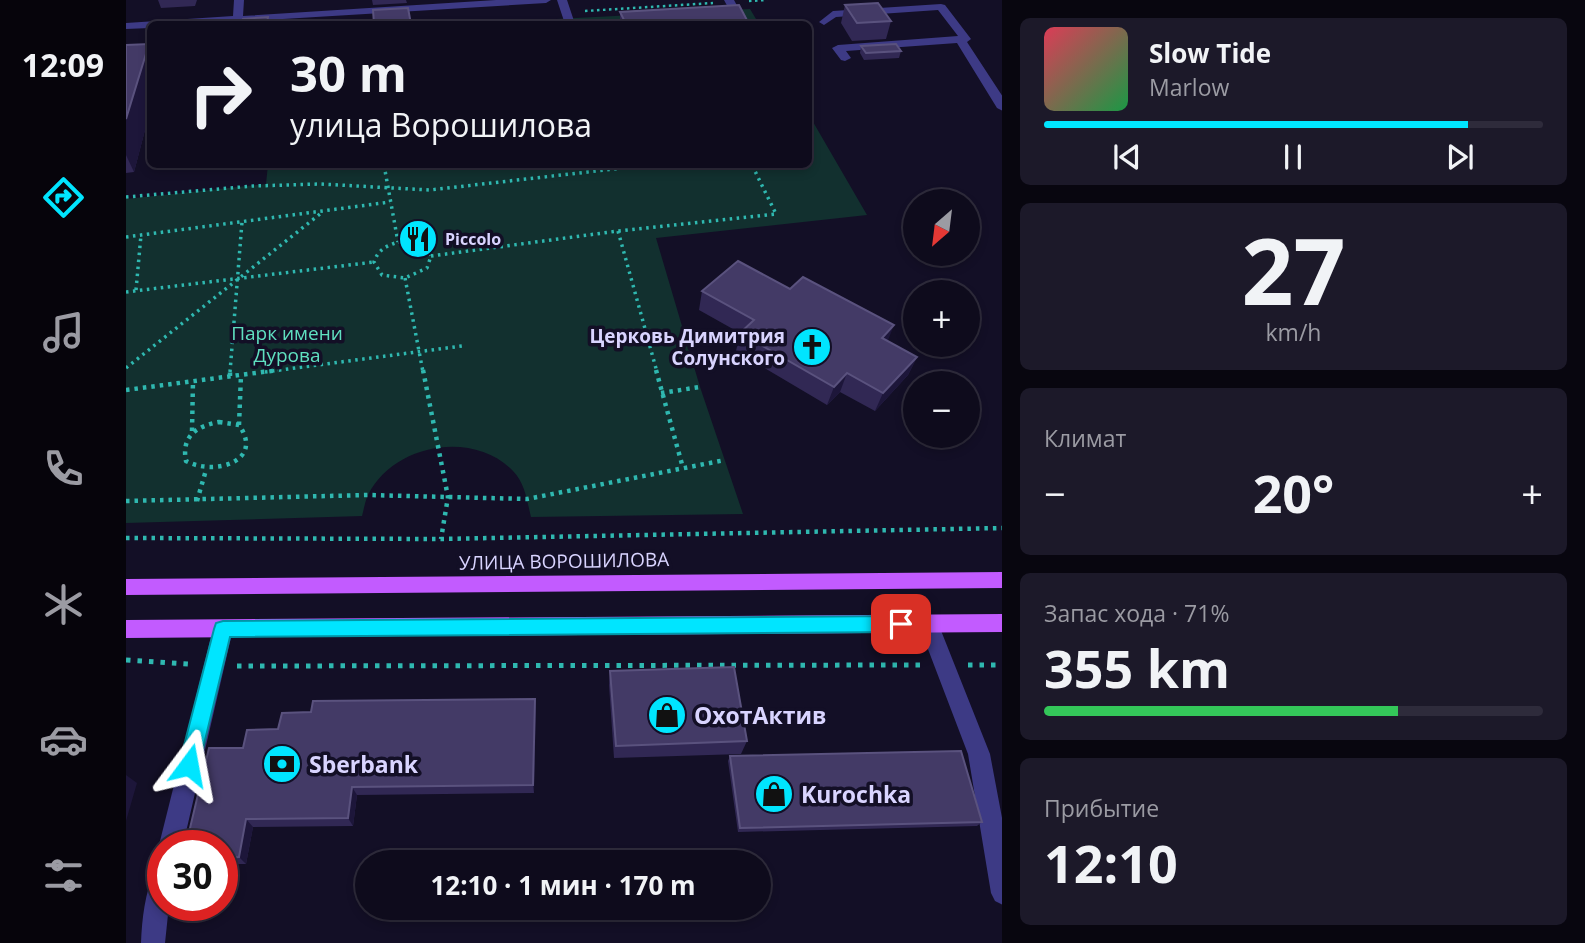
<!DOCTYPE html>
<html lang="ru">
<head>
<meta charset="utf-8">
<style>
	body { margin:0; font-family:"Open Sans",sans-serif; background:#1c1929; color:#f1f3f6; height:100vh; display:flex; flex-direction:column; font-size:26px; white-space:nowrap }
	* { box-sizing:border-box; margin:0 }
	p { font-size:23px; color:#9b9ba3 }
	.icon { flex:none; width:38px; height:38px; fill:none; stroke:currentColor; stroke-width:2; stroke-linecap:round; stroke-linejoin:round }
	.map { position:relative; flex:1; overflow:hidden }
	.side { display:flex; flex-direction:column; gap:18px; padding:18px; background:#08060f; width:583px }
	.side>* { flex:none }
	.top-card { position:absolute; left:21px; top:21px; width:665px; height:147px; border-radius:10px; box-shadow:0 4px 10px #0003,0 0 0 2px #2e2b3b; background:#0e0b1c; color:#f1f3f6; overflow:hidden }
	.needle { width:46px; rotate:208deg }
	.controls { position:absolute; left:777px; top:189px; display:grid; gap:14px }
	.controls a { display:grid; place-items:center; width:77px; height:77px; border-radius:50%; background:#0e0b1c; box-shadow:0 4px 10px #0003,0 0 0 2px #2e2b3b; font-size:35px }
	.speed { position:absolute; left:21px; top:830px; display:flex; gap:14px; font-size:35px; font-weight:700; text-align:center }
	.speed>* { display:grid; place-content:center; width:91px; height:91px; border-radius:50%; background:#0e0b1c; box-shadow:0 4px 10px #0003,0 0 0 2px #2e2b3b; line-height:1 }
	.speed .limit { border:10px solid #d22; background:#fff; color:#111 }
	.pin { position:absolute; display:grid; place-items:center; width:60px; height:60px; color:#fff; margin:-30px; border-radius:14px; box-shadow:0 4px 10px #0006 }
	.me { position:absolute; width:77px; margin:-38px; rotate:13deg; stroke-linejoin:round; filter:drop-shadow(0 0 5px #0008) }
	.turn { display:flex; align-items:center; gap:24px; height:147px; padding:0 28px; font-size:32px }
	.turn .icon { width:91px; height:91px; stroke-width:2.5 }
	.turn b { display:block; font-size:49px; line-height:60px }
	.big { font-size:52px; font-weight:700; line-height:1.1 }
	.side .widget { flex:1; display:flex; flex-direction:column; justify-content:center; gap:10px; min-width:0; padding:0 24px; border-radius:10px; background:#1c1929 }
	.side .dial { align-items:center; gap:0 }
	.dial b { font-size:91px; line-height:1 }
	.song { display:flex; align-items:center; gap:21px }
	.cover { width:84px; height:84px; border-radius:10px; background:linear-gradient(135deg,hsl(350 70% 55%),hsl(140 70% 35%)) }
	.played { height:7px; border-radius:4px; background:linear-gradient(90deg,#00e5ff 85%,#2e2b3b 85%) }
	.keys { display:flex; justify-content:space-around; direction:ltr }
	.heat { display:flex; justify-content:space-between; align-items:center; font-size:38px; direction:ltr }
	.charge { height:10px; border-radius:5px; background:linear-gradient(90deg,#34c759 71%,#2e2b3b 0) }
	.trip { position:absolute; left:229px; top:850px; width:416px; height:70px; border-radius:35px; background:#0e0b1c; box-shadow:0 4px 10px #0003,0 0 0 2px #2e2b3b; font-weight:700; line-height:70px; text-align:center }
	main { display:flex; flex:1; min-height:0 }
	.tab-bar { display:flex; flex-direction:column; width:126px; justify-content:space-around; align-items:center; background:#06040b; color:#9b9ba3 }
	.tab-bar .icon { width:49px; height:49px }
	.tab-bar .on { color:#00e5ff }
	.tab-bar b { font-size:32px; color:#f1f3f6 }
	.map>svg:first-child { display:block }
	.green { fill:#12302f }
	.lines { fill:none; stroke-linecap:round; stroke-linejoin:round }
	.path-far3 { stroke:#2fb8b0; stroke-width:2.5; stroke-dasharray:2.5 3.5; stroke-linecap:butt }
	.path-far2 { stroke:#2fb8b0; stroke-width:3.5; stroke-dasharray:2.5 4.5; stroke-linecap:butt }
	.path-far1 { stroke:#2fb8b0; stroke-width:4.5; stroke-dasharray:3.5 5; stroke-linecap:butt }
	.path { stroke:#2fb8b0; stroke-width:5; stroke-dasharray:4.5 7; stroke-linecap:butt }
	.service { fill:#3d3a85; fill-rule:evenodd }
	.minor { fill:#3d3a85; fill-rule:evenodd }
	.tertiary { fill:#3d3a85; fill-rule:evenodd }
	.primary { fill:#c25bff; fill-rule:evenodd }
	.wall { fill:#312854 }
	.shaded-wall { fill:#1d163a }
	.building { fill:#433a66; stroke:#5a527e; stroke-width:2 }
	.route { fill:#00e5ff; stroke:#0095a6; stroke-width:2 }
	.labels { text-anchor:middle; dominant-baseline:central; stroke-width:7; stroke-linejoin:round; paint-order:stroke }
	.far-poi-label { font-size:16px; font-weight:bold; fill:#d9d4ff; stroke:#130f26; text-anchor:start }
	.park-label { font-size:19px; fill:#5fe0c0; stroke:#130f26 }
	.poi-label { font-size:19px; font-weight:bold; fill:#d9d4ff; stroke:#130f26; text-anchor:end }
	.street-label { font-size:19px; fill:#d9d4ff; stroke:#130f26 }
	.near-poi-label { font-size:23px; font-weight:bold; fill:#d9d4ff; stroke:#130f26; text-anchor:start }
</style>
</head>
<body>
<main>
<nav class="tab-bar">
<b>12:09</b>
<svg class="icon on" aria-label="directions" viewBox="0 0 24 24"><path d="M12 3l9 9-9 9-9-9zM9 14v-3h6M13 9l2 2-2 2"/></svg>
<svg class="icon" aria-label="music" viewBox="0 0 24 24"><path d="M9 18V5l10-2v13"/><circle cx="6" cy="18" r="3"/><circle cx="16" cy="16" r="3"/></svg>
<svg class="icon" aria-label="phone" viewBox="0 0 24 24"><path d="M5 4h4l2 5-3 2q2 4 5 5l2-3 5 2v4C11 20 4 13 5 4z"/></svg>
<svg class="icon" aria-label="climate" viewBox="0 0 24 24"><path d="M12 3v18M4 7l16 10M4 17L20 7"/></svg>
<svg class="icon" aria-label="car" viewBox="0 0 24 24"><path d="M5 17H2v-5l4-1 3-4h7l3 4 3 1v5h-3M9 17h6M6 11h13"/><circle cx="7" cy="17" r="2"/><circle cx="17" cy="17" r="2"/></svg>
<svg class="icon" aria-label="filters" viewBox="0 0 24 24"><path d="M4 7h16M4 17h16"/><circle cx="9" cy="7" r="2"/><circle cx="15" cy="17" r="2"/></svg>
</nav>
<div class="map">
<svg width="877" height="943" viewBox="0 0 877 943">
	<rect width="100%" height="100%" fill="#130f26"/>
	<path class="green" d="M624 9 633 24H335Z
		M683 115 741 215 530 238 574 387 617 514 405 517C401 501 399 483 387 471 348 430 268 443 242 495 239 501 238 509 236 516L0 523V199L140 184 142 165 682 164Z"/>
	<g class="lines">
		<path class="path-far3" d="M623 1 641 0
			M459 11 587 3
			M508 166 528 164"/>
		<path class="path-far2" d="M258 165 272 242
			M0 197 127 186 194 184 304 190 523 165
			M492 231 531 372
			M0 237 264 202
			M272 242C286 241 298 243 305 256L301 268 279 278 256 275 248 262C252 250 260 246 272 242Z
			M305 256 492 231 650 214 626 165
			M279 278 297 372
			M10 290 15 235
			M0 292 248 262
			M0 368 194 214
			M104 372 116 222
			M139 372 336 346"/>
		<path class="path-far1" d="M297 370 322 497 315 539
			M530 370 557 468
			M104 376V370
			M0 390 152 370
			M535 393 574 387
			M93 422 113 425C139 462 87 476 60 461 55 436 71 426 93 422Z
			M113 425 115 375
			M66 431 67 381
			M0 501 242 495 401 499 599 460
			M71 501 80 470
			M0 538 315 539 877 528"/>
		<path class="path" d="M0 660 63 664
			M842 665H877
			M111 666 795 665"/>
		<path class="service" d="M431 0H441L449 24H439Z
			M598 0H608L621 24H611Z
			M815 4 819 5 845 39 841 42 877 97V111L871 108 831 43 720 51 725 58 719 61 715 60 706 48 712 45 832 36 812 10 710 17 698 25 693 22 707 11Z
			M802 614 809 617 812 623 864 754 877 823V905L869 901 865 893 842 754 792 623 795 617Z"/>
		<path class="minor" d="M97 620 104 623 107 629 57 845H37V853L33 845 87 629 90 623Z
			M37 866V905H43L39 943H15C16 918 19 893 29 870Z"/>
		<path class="tertiary" d="M108 0H118L117 16 370 0H425L420 3 76 24H24V28L0 29V23L107 16Z"/>
		<path class="primary" d="M877 572V588L0 595V579Z
			M877 614V632L0 638V620Z"/>
	</g>
	<path class="wall" d="M32 0H71L69 6 35 8Z
		M246 0H280L281 3 247 5Z
		M719 5 765 21 760 39 726 41 715 23Z
		M494 12 623 24H494Z
		M23 44 24 49V111L8 172 0 173V45Z
		M735 46 775 51 773 58 738 60 734 53Z
		M576 291 762 341 791 357 782 375 749 411 714 392 701 405 610 351 614 333 573 310Z
		M484 671 621 741 615 754 488 758 483 685Z
		M409 699 408 793 231 795 227 826 127 827 120 864H96V845L117 748 185 712Z
		M604 756 856 822 851 826 612 832 602 761Z"/>
	<path class="shaded-wall" d="M23 44 24 49V111L8 172 0 155V119Z
		M768 325 761 343 756 338Z
		M791 357 782 375 749 411 757 393Z
		M721 373 714 392 701 405 708 387Z
		M409 699 410 708 408 793 407 785Z
		M0 775 11 783 0 821Z
		M226 787 231 795 227 826 222 818Z
		M120 819 127 827 120 864 113 857Z"/>
	<path class="building" d="M752 3 765 21 731 23 719 5Z
		M613 5 623 24H500L494 12Z
		M282 8 285 24H248L247 10Z
		M142 17 141 24H116L117 19Z
		M23 44 0 119V45Z
		M770 44 775 51 740 53 735 46Z
		M612 261 664 289 677 277 768 325 756 338 791 357 757 393 721 373 708 387 614 333 628 320 576 291Z
		M608 667 621 741 490 746 484 671Z
		M409 699 407 785 226 787 222 818 120 819 113 857 96 858V845H60L83 748H117L121 730 152 729 156 713 185 712 187 701Z
		M835 751 856 822 614 828 604 756Z"/>
	<path class="route" d="M775 616 782 618 784 624 782 629 775 632 104 637 73 765 70 773 63 775 56 773 53 765 88 629 90 623 97 621Z"/>
	<defs>
		<symbol id="restaurant-disc" viewBox="-11 -11 22 22"><circle r="9.5" fill="#00e5ff" stroke="#130f26"/><path d="M-5-6h1v4h1v-4h1v4h1v-4h1v5L-1.5 .5V6h-2V.5L-5-1ZM5-6V6H3V1.5H1.5Q1.5-4 5-6Z" fill="#111"/></symbol>
		<symbol id="church-disc" viewBox="-11 -11 22 22"><circle r="9.5" fill="#00e5ff" stroke="#130f26"/><path d="M-1.2-6h2.4v3.5h3.3v2.4h-3.3V6h-2.4V-.1h-3.3v-2.4h3.3Z" fill="#111"/></symbol>
		<symbol id="shop-disc" viewBox="-11 -11 22 22"><circle r="9.5" fill="#00e5ff" stroke="#130f26"/><path d="M-5-2.5h2.3a2.7 3.5 0 0 1 5.4 0H5L5.5 6h-11ZM-1.5-2.5h3a1.5 2.3 0 0 0-3 0Z" fill="#111"/></symbol>
		<symbol id="bank-disc" viewBox="-11 -11 22 22"><circle r="9.5" fill="#00e5ff" stroke="#130f26"/><path d="M-6-4H6V4H-6ZM0-2.3a2.3 2.3 0 1 0 0 4.6a2.3 2.3 0 1 0 0-4.6Z" fill="#111"/></symbol>
	</defs>
	<g fill-rule="evenodd">
		<use href="#restaurant-disc" x="270" y="217" width="44" height="44"/>
		<use href="#church-disc" x="664" y="325" width="44" height="44"/>
		<use href="#shop-disc" x="519" y="693" width="44" height="44"/>
		<use href="#bank-disc" x="134" y="742" width="44" height="44"/>
		<use href="#shop-disc" x="626" y="772" width="44" height="44"/>
	</g>
	<g class="labels">
		<g class="far-poi-label">
			<text x="319" y="239">Piccolo</text>
		</g>
		<g class="park-label">
			<text x="161" y="333">Парк имени<tspan x="161" dy="22">Дурова</tspan></text>
		</g>
		<g class="poi-label">
			<text x="659" y="336">Церковь Димитрия<tspan x="659" dy="22">Солунского</tspan></text>
		</g>
		<g class="street-label">
			<text transform="translate(438 561) rotate(-1)">УЛИЦА ВОРОШИЛОВА</text>
		</g>
		<g class="near-poi-label">
			<text x="568" y="715">ОхотАктив</text>
			<text x="183" y="764">Sberbank</text>
			<text x="675" y="794">Kurochka</text>
		</g>
	</g>
</svg>
<div class="controls">
<a><svg class="needle" viewBox="-14 -14 28 28"><path d="M0-13l5 13h-10z" fill="#e53935"/><path d="M0 13l5-13h-10z" fill="#9b9ba3"/></svg></a>
<a>+</a>
<a>−</a>
</div>
<div class="speed"><div class="limit">30</div></div>
<div class="pin" style="left:775px;top:624px;background:#d93025"><svg class="icon" aria-label="arrive" viewBox="0 0 24 24"><path d="M6 21V4h12l-3 4 3 4H6"/></svg></div>
<svg class="me" style="left:63px;top:765px" viewBox="-20 -20 40 40"><path d="M0-17L14 15 0 8-14 15z" fill="#00e5ff" stroke="#fff" stroke-width="4"/></svg>
<div class="trip">12:10 · 1 мин · 170 m</div>
<div class="top-card">
<div class="turn"><svg class="icon" aria-label="right" viewBox="0 0 24 24"><path d="M7 20v-9h11M14 6l5 5-5 5"/></svg><div><b>30 m</b>улица Ворошилова</div></div>
</div>
</div>
<section class="side">
<div class="widget">
<div class="song"><i class="cover"></i><div><b>Slow Tide</b><p>Marlow</p></div></div>
<div class="played"></div>
<div class="keys"><svg class="icon" aria-label="previous" viewBox="0 0 24 24"><path d="M18 5L8 12l10 7zM5 5v14"/></svg><svg class="icon" aria-label="pause" viewBox="0 0 24 24"><path d="M8 5v14M16 5v14"/></svg><svg class="icon" aria-label="next" viewBox="0 0 24 24"><path d="M6 5l10 7-10 7zM19 5v14"/></svg></div>
</div>
<div class="widget dial"><b>27</b><p>km/h</p></div>
<div class="widget"><p>Климат</p>
<div class="heat"><a>−</a><b class="big">20°</b><a>+</a></div>
</div>
<div class="widget"><p>Запас хода · 71%</p><b class="big">355 km</b><div class="charge"></div></div>
<div class="widget"><p>Прибытие</p><b class="big">12:10</b></div>
</section>
</main>
</body>
</html>
